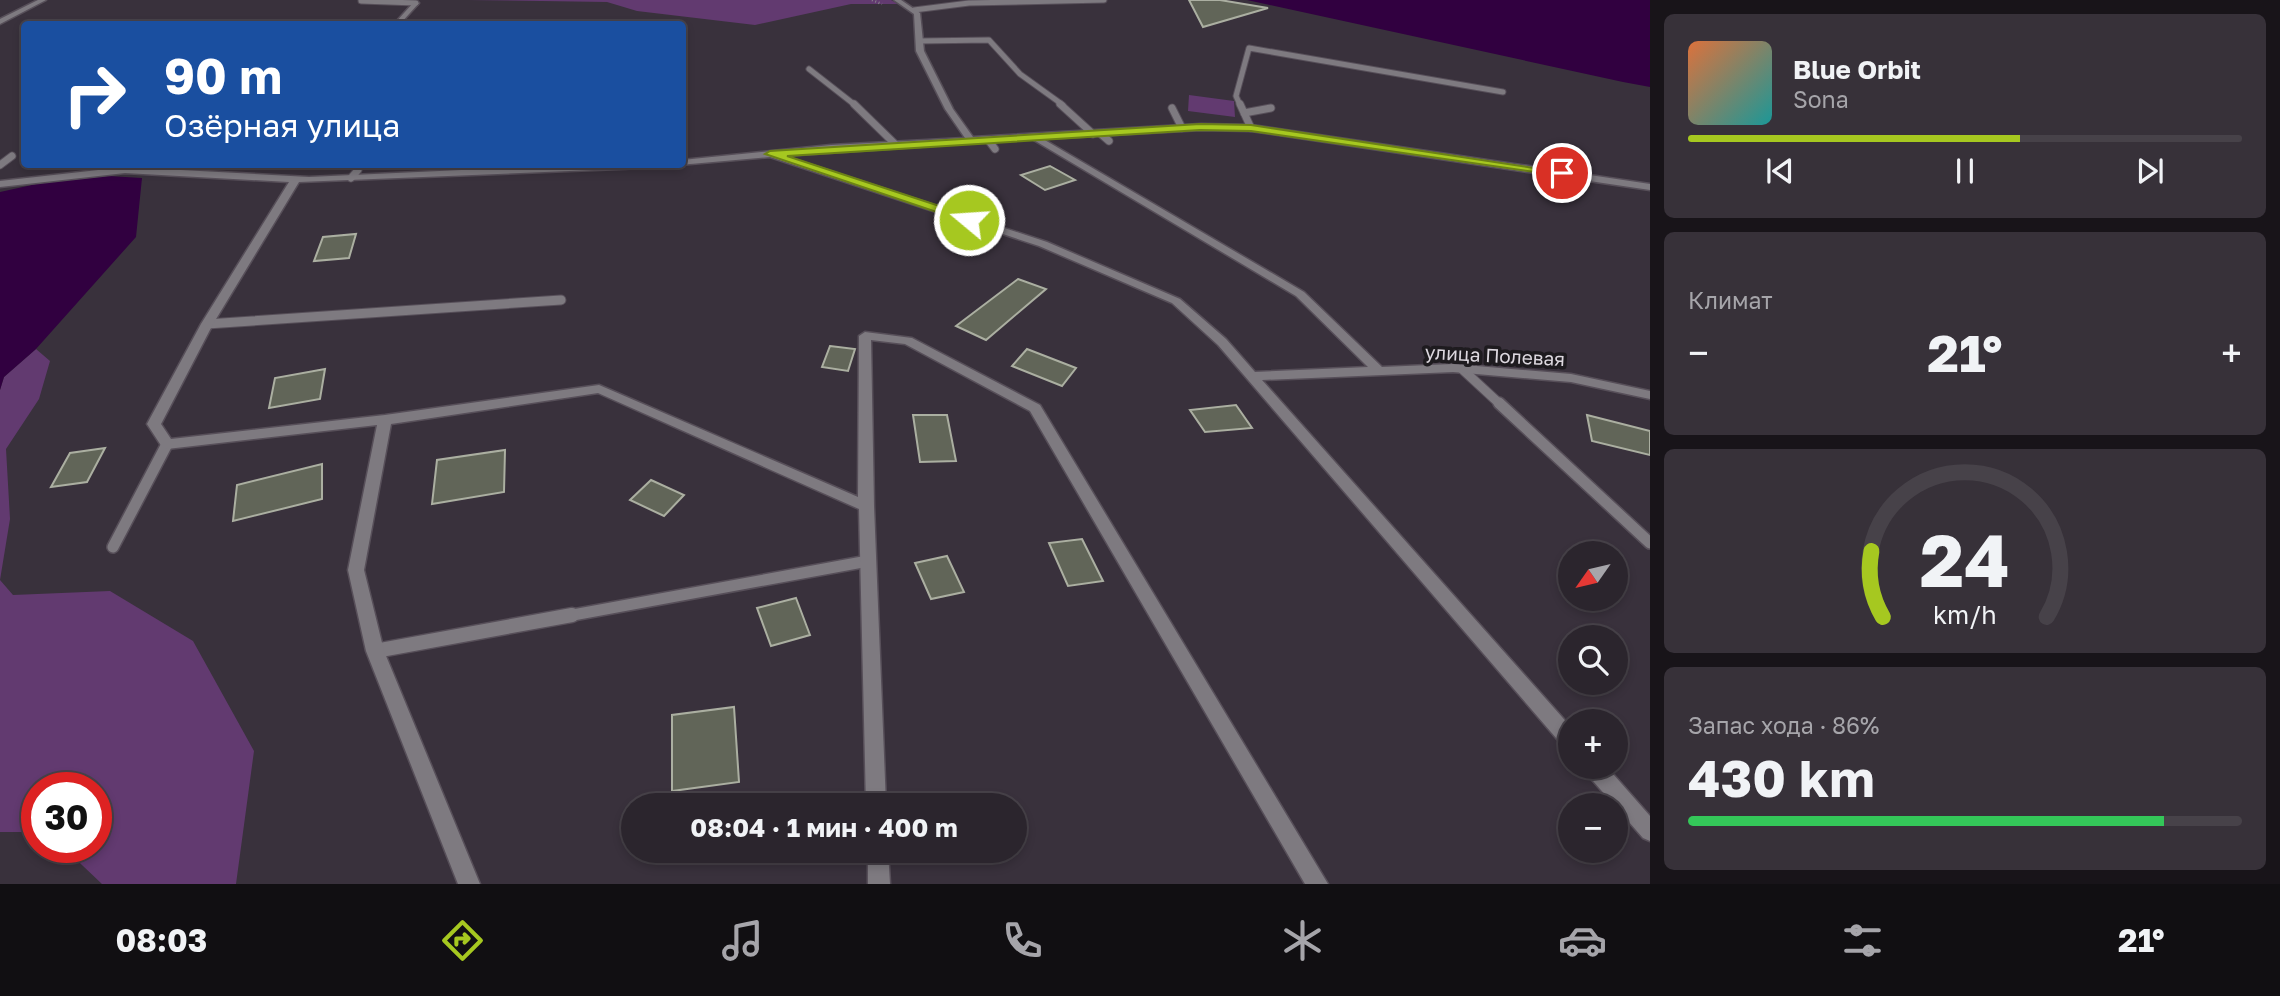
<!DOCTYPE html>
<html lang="ru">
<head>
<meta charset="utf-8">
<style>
	body { margin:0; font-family:"Golos Text",sans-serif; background:#373139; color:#f1f3f6; height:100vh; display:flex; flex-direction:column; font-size:26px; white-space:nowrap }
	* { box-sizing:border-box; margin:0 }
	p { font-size:23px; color:#a6a5aa }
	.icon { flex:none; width:38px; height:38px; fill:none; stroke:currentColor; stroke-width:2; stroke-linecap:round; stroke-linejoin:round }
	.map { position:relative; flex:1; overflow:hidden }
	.details { display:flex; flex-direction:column; gap:14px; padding:14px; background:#181419; width:630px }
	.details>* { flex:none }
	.guide { position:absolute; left:21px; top:21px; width:665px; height:147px; border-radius:7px; box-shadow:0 4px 10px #0003,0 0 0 2px #474249; background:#1a4fa0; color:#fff; overflow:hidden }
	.needle { width:46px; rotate:236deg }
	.tools { position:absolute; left:1558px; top:541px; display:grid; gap:14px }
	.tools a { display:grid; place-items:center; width:70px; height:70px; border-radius:50%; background:#2b252d; box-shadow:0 4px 10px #0003,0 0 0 2px #474249; font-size:35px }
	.speed { position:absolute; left:21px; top:772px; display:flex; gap:14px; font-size:35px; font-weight:700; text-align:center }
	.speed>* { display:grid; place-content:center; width:91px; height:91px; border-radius:50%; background:#2b252d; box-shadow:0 4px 10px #0003,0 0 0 2px #474249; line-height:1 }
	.speed .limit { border:10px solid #d22; background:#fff; color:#111 }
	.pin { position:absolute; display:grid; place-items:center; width:60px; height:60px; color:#fff; margin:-30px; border:4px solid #fff; border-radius:50%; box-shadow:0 2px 7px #0007 }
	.me { position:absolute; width:77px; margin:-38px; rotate:288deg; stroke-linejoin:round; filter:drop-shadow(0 0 5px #0008) }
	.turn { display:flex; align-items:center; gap:24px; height:147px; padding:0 28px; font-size:32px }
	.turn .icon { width:91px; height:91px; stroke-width:2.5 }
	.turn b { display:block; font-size:49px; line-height:60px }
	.big { font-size:52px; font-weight:700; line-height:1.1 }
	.details .widget { flex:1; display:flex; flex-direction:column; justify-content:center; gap:10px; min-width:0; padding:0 24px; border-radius:10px; background:#373139 }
	.details .dial { align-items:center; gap:0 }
	.dial svg { height:182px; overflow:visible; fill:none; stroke:#474249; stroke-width:7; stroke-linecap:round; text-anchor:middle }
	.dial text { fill:#f1f3f6; stroke:none }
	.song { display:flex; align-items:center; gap:21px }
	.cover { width:84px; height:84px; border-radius:10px; background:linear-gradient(135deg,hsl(20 70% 55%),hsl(180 70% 35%)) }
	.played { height:7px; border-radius:4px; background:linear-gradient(90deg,#a6c820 60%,#474249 60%) }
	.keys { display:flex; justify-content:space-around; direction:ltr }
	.heat { display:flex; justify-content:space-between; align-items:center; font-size:38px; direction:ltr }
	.charge { height:10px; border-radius:5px; background:linear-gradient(90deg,#34c759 86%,#474249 0) }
	.trip { position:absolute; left:621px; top:793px; width:406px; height:70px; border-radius:35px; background:#2b252d; box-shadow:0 4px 10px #0003,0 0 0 2px #474249; font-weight:700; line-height:70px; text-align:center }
	.dock { display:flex; height:112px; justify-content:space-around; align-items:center; background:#110f12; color:#a6a5aa }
	.dock .icon { width:49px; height:49px }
	.dock .on { color:#a6c820 }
	.dock b { font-size:32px; color:#f1f3f6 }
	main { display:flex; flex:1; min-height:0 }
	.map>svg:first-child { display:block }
	.green { fill:#623a70 }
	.water { fill:#310040 }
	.building { fill:#616558; stroke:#abafa1; stroke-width:2 }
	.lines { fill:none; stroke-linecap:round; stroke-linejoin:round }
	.service-far4-casing { stroke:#574f59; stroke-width:7 }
	.service-far3-casing { stroke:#574f59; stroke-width:9 }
	.service-far2-casing { stroke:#574f59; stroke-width:11 }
	.service-far1-casing { stroke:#574f59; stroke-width:14 }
	.service-casing { stroke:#574f59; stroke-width:17 }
	.minor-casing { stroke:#574f59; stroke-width:3 }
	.path { stroke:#89838c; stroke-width:2.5; stroke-dasharray:1 2.5; stroke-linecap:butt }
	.service-far4 { stroke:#7e7a80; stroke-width:5 }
	.service-far3 { stroke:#7e7a80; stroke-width:7 }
	.service-far2 { stroke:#7e7a80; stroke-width:9 }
	.service-far1 { stroke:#7e7a80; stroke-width:11 }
	.service { stroke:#7e7a80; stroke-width:14 }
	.minor { fill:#7e7a80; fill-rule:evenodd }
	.route { fill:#a6c820; stroke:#6c8215; stroke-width:2 }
	.labels { text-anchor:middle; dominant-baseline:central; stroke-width:7; stroke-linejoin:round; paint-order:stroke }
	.street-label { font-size:19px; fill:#ddd8df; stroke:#1e1b1f }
</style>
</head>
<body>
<main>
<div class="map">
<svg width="1650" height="884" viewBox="0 0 1650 884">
	<rect width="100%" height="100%" fill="#39313c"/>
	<path class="green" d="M468 0H891L898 4H851L755 25 637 11 607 2Z
		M1189 95 1234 101 1235 117 1188 111Z
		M36 349 50 361 39 399 6 449 10 519 0 580 13 595 110 591 193 641 254 751 236 884H102L63 847H96V788H37V832H0V390L4 377Z"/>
	<path class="water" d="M1247 0H1650V87L1623 82Z
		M108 176 142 178 136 237 36 349 4 377 0 390V192L41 183Z"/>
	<path class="building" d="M1189 0H1220L1268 8 1203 27Z
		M1050 166 1075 180 1045 190 1021 175Z
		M356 234 349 258 314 261 323 237Z
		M1018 279 1046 289 986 340 956 326Z
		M830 346 855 349 848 371 822 367Z
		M1027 349 1076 368 1062 386 1012 366Z
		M325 369 320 399 269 408 275 378Z
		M1236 405 1252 428 1205 432 1190 410Z
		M913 415H947L956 461 920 462Z
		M1587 415 1650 431V455L1592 441Z
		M105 448 87 482 51 487 70 453Z
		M505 450 504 492 432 504 437 460Z
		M322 464V499L233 521 237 485Z
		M651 480 684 495 664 516 630 500Z
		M1082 539 1103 581 1068 586 1049 543Z
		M947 556 964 592 931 599 915 563Z
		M796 598 810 635 771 646 757 608Z
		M734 707 739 782 672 791V715Z"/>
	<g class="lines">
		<defs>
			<path id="service-far4" d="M361 1 416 3
				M914 10 969 3 1104 0
				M919 41 989 40 1020 74 1063 105
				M809 69 855 105
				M1240 105 1236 96 1249 48 1503 92"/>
			<path id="service-far3" d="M854 104 896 145
				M1060 104 1093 134
				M1240 104 1251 128
				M1172 108 1182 128
				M1244 113 1271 108
				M1101 134 1109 141
				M989 141 995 149
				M0 165 12 156
				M351 178 358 170 355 164"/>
			<path id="service-far2" d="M207 324 561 300
				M1462 369 1501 405"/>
			<path id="service-far1" d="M1499 403 1650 543
				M113 547 167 444
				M562 617 868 561"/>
			<path id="service" d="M375 651 572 615"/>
			<path id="minor" d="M38 0H46L0 24V19Z
				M894 0H901L920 13 924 51 953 109 973 137 1201 124 1251 125 1650 184V190L1251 131 1201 130 1043 139 1304 292 1382 367 1453 364 1571 374 1650 391V399L1571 382 1453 372 1262 380 1570 726V749L1563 746 1218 345 1172 303 1039 246 770 157 679 165 682 164V160L831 145 965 138 945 109 916 51 914 14ZM1032 139 1296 296 1368 367 1255 372 1226 339 1180 299 1047 242 784 156Z
				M414 2 419 3 400 24H394Z
				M594 164H672L668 167 299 182 213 324 161 424 171 439 385 415 599 385 858 497 859 336 865 332 912 338 1040 405 1328 884H1305L1030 411 905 344 871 340 874 506 886 805H866L859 509 598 393 391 424 364 570 384 651 480 884H458L366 651 348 570 377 425 167 449 162 447 147 424 201 324 289 182 125 173 0 187V181L125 167 309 177Z
				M1584 766H1606L1650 816V841L1643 838 1586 773Z
				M868 850H888L890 884H868Z"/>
		</defs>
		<use href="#service-far4" class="service-far4-casing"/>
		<use href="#service-far3" class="service-far3-casing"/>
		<use href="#service-far2" class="service-far2-casing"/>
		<use href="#service-far1" class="service-far1-casing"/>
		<use href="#service" class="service-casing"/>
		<use href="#minor" class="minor-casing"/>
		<path class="path" d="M872 0 882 4"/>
		<use href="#service-far4" class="service-far4"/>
		<use href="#service-far3" class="service-far3"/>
		<use href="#service-far2" class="service-far2"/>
		<use href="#service-far1" class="service-far1"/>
		<use href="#service" class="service"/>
		<use href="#minor" class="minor"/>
	</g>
	<path class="route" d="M1200 124 1251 125 1567 173 1562 176 1251 131 1200 130 787 156 973 217V222L969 223 765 154 770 151Z"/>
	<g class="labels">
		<g class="street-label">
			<text transform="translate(1495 355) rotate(3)">улица Полевая</text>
		</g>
	</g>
</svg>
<div class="tools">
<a><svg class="needle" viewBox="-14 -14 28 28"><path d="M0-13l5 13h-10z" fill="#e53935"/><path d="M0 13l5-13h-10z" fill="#a6a5aa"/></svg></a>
<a><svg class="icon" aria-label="search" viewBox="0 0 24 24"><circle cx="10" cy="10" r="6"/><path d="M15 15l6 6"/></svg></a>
<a>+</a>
<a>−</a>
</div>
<div class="speed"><div class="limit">30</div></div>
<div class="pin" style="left:1562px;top:173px;background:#d93025"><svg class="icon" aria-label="arrive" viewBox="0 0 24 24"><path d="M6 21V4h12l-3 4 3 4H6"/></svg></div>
<svg class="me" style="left:969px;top:220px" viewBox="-20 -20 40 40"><circle r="17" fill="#a6c820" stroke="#fff" stroke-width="3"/><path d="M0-11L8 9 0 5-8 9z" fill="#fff"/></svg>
<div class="trip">08:04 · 1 мин · 400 m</div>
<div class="guide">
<div class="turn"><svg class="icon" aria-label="right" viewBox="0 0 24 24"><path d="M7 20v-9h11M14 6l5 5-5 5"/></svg><div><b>90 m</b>Озёрная улица</div></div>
</div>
</div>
<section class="details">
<div class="widget">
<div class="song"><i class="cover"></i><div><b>Blue Orbit</b><p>Sona</p></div></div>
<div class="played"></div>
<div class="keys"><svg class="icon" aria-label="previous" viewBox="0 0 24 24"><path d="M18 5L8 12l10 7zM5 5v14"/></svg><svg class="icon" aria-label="pause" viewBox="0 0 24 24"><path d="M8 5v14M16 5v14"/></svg><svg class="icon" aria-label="next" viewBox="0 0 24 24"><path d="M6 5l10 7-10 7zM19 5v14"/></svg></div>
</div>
<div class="widget"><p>Климат</p>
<div class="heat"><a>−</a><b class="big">21°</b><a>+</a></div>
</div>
<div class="widget dial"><svg viewBox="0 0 100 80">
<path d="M14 69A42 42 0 1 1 86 69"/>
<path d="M14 69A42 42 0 0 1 9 40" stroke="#a6c820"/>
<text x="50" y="56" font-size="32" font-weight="700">24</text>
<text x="50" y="72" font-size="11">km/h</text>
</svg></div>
<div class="widget"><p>Запас хода · 86%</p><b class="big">430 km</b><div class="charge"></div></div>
</section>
</main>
<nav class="dock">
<b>08:03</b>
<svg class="icon on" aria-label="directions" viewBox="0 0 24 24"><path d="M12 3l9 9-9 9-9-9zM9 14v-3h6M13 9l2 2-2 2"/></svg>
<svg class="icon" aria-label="music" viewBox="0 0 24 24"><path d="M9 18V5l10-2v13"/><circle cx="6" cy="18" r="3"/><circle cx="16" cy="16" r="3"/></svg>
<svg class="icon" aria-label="phone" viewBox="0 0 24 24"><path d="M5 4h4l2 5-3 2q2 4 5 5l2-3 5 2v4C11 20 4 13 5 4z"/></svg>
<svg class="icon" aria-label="climate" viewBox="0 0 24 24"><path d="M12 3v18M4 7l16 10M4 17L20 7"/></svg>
<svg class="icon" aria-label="car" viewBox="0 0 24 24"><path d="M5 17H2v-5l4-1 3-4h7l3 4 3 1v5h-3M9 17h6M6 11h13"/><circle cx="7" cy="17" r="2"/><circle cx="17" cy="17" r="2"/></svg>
<svg class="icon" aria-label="filters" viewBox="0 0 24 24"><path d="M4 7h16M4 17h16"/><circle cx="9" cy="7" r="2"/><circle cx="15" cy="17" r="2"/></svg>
<b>21°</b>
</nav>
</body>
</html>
